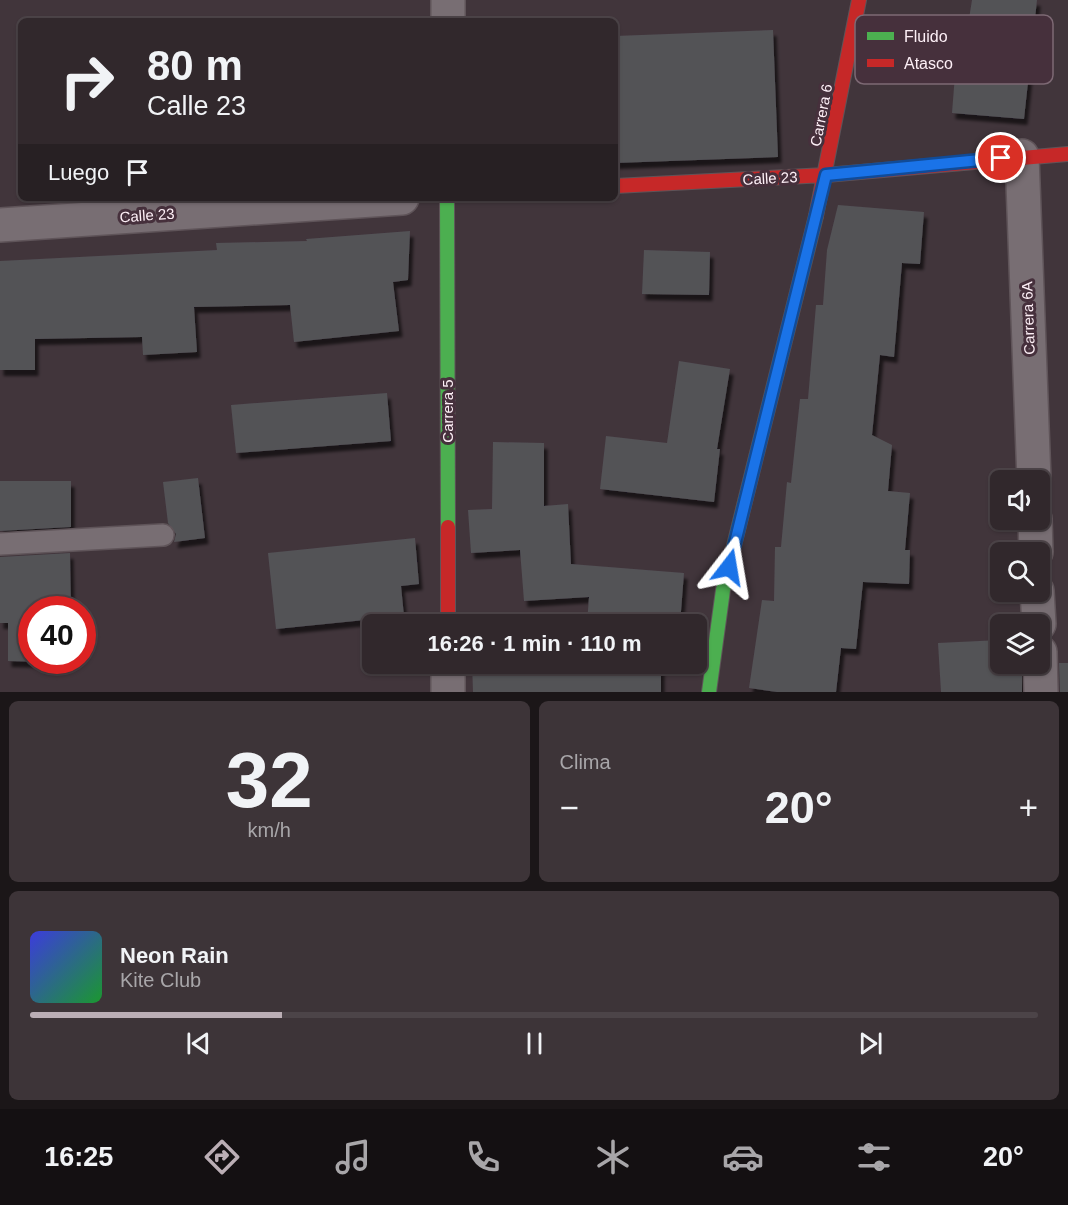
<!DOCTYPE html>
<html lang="es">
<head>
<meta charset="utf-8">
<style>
	body { margin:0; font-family:Arial,sans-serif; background:#3d3438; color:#f1f3f6; height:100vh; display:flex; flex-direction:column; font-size:22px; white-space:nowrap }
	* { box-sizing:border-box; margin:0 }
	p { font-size:20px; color:#a8a6a9 }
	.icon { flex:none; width:33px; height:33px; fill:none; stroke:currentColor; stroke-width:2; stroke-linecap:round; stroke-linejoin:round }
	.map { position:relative; height:692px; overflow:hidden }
	.details { display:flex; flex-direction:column; gap:9px; padding:9px; background:#1b1618; flex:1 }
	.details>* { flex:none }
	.banner { position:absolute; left:18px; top:18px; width:600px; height:183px; border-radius:9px; box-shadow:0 2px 4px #0004,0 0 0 2px #4c4448; background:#31282c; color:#f1f3f6; overflow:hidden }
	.tools { position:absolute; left:990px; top:470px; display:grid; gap:12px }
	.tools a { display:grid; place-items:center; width:60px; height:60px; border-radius:9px; background:#31282c; box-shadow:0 2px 4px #0004,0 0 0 2px #4c4448; font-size:30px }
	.speed { position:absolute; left:18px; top:596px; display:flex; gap:12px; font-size:30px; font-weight:700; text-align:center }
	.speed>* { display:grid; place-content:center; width:78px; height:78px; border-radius:50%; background:#31282c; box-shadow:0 2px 4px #0004,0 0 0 2px #4c4448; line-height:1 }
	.speed .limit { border:9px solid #d22; background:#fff; color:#111 }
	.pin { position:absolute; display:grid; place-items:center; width:51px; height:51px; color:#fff; margin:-26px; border:3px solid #fff; border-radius:50%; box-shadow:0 2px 6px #0007 }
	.me { position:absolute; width:66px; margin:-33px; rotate:14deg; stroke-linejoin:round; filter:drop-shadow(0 0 4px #0008) }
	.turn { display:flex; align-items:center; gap:21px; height:126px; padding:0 30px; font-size:27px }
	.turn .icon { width:78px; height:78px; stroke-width:2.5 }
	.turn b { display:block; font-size:42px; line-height:51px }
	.then { display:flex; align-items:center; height:57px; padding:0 30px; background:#0003; gap:12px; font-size:22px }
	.big { font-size:45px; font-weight:800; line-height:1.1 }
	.details .widget { flex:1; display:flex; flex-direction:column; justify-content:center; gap:9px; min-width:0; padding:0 21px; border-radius:9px; background:#3d3438 }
	.details .dial { align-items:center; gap:0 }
	.dial b { font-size:78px; line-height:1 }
	.song { display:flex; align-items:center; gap:18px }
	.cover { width:72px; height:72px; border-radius:9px; background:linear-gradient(135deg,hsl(240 70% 55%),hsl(130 70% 35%)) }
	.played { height:6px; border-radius:3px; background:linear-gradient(90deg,#bbaeb5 25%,#4c4448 25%) }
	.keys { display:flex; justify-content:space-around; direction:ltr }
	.heat { display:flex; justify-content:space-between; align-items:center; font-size:33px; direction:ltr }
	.details .tiles { flex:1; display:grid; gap:9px; grid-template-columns:1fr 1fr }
	.widget:last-child { grid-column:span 2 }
	.trip { position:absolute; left:362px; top:614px; width:345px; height:60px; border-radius:9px; background:#31282c; box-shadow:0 2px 4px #0004,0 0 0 2px #4c4448; font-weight:800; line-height:60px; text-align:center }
	.tabs { display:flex; height:96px; justify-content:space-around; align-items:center; background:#141012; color:#a8a6a9 }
	.tabs .icon { width:42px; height:42px }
	.tabs .current { color:#bbaeb5 }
	.tabs b { font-size:27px; color:#f1f3f6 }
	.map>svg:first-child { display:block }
	.building { fill:#535257; filter:url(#shadow) }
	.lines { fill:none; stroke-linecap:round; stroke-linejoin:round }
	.lane-casing { stroke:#5f5459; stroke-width:24 }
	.street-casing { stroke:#5f5459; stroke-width:36 }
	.fast-casing { stroke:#5f5459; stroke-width:16 }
	.jam-casing { stroke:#5f5459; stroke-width:16 }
	.lane { stroke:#786e73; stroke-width:21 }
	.street { stroke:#786e73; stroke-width:33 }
	.fast { stroke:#4caf50; stroke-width:14 }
	.jam { stroke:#c62828; stroke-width:14 }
	.route-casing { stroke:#114b97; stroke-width:15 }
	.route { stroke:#1a73e8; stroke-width:10 }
	.labels { text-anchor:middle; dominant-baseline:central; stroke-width:6; stroke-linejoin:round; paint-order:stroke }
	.street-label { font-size:15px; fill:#fdeff6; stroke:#46303c }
	.key { fill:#46303c; stroke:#7d6974; stroke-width:1.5 }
	.key-label { font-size:16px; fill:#fdeff6 }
</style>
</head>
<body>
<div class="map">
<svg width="1068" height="692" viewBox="0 0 1068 692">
	<defs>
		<filter id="shadow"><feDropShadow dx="3.5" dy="6" stdDeviation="1.5" flood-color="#0009"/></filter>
	</defs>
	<rect width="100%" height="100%" fill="#41353b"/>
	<path class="building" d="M972 0H1037L1024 119 952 113 959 24 968 25Z
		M773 30 778 157 615 163V36Z
		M838 205 924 212 920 264 902 263 894 357 880 355 872 435 892 445 888 491 910 493 905 550H910L909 584 863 582 856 649 841 648 836 692H777L749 688 762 600 774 601 775 547H781L787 482 791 483 800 399H808L816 305H823L827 250Z
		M410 231 408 280 393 282 399 331 294 342 290 305 194 307 197 352 143 355 142 337 35 339V370H0V261L217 250 216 243 307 241 306 239Z
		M644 250 710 252 709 295 642 294Z
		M679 361 730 369 717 449H720L714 502 600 489 606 436 667 443Z
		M387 393 391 441 236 453 231 405Z
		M493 442 544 443V506L568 504 571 564 684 573 680 624H587L589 597 524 601 520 550 471 553 468 510 492 509Z
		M198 478 205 538 174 542 176 534 168 523 163 482Z
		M0 481H71V527L0 531Z
		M415 538 419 584 401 586 404 616 276 629 268 553Z
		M70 553 71 609H32V660L45 662 8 661V623H0V557Z
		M1000 640V663H1022V692H941L938 643Z
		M472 663H661V692H473Z
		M1059 663H1068V692H1060Z"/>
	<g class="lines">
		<defs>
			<path id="lane" d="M0 544 163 535"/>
			<path id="street" d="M448 21V0
				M1022 156 1034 480
				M0 225 402 198
				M1035 519 1036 552
				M1037 591 1039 624
				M1040 652 1041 692
				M448 663V692"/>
			<path id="fast" d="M447 198 448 527
				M709 692 723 590 816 216"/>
			<path id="jam" d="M615 186 826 175 1068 154
				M816 216 859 0
				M448 527V624"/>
		</defs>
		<use href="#lane" class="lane-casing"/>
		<use href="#street" class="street-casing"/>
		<use href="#fast" class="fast-casing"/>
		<use href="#jam" class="jam-casing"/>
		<use href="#lane" class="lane"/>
		<use href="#street" class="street"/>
		<use href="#fast" class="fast"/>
		<use href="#jam" class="jam"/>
	</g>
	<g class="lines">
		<defs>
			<path id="route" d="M729 567 826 175 1001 158"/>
		</defs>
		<use href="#route" class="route-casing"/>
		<use href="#route" class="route"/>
	</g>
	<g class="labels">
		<g class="street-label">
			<text transform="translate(821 115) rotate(-79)">Carrera 6</text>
			<text transform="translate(770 178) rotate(-3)">Calle 23</text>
			<text transform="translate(147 215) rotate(-4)">Calle 23</text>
			<text transform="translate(1028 318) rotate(-92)">Carrera 6A</text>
			<text transform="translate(447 411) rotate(-90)">Carrera 5</text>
		</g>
	</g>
	<rect x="855" y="15" width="198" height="69" rx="9" class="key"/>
	<rect x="867" y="32" width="27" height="8" fill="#4caf50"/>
	<rect x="867" y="59" width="27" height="8" fill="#c62828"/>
	<g class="key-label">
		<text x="904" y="42">Fluido</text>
		<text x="904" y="69">Atasco</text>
	</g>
</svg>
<div class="tools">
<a><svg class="icon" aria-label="sound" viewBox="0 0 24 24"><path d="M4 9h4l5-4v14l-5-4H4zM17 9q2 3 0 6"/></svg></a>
<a><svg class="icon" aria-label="search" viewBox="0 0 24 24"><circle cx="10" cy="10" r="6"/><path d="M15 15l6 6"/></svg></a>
<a><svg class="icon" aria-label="layers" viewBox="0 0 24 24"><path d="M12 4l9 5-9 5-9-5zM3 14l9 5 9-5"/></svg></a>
</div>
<div class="speed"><div class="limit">40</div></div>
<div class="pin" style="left:1001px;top:158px;background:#d93025"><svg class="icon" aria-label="arrive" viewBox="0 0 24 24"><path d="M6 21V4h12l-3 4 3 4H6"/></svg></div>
<svg class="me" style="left:729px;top:567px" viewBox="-20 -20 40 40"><path d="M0-17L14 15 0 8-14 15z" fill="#1a73e8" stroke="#fff" stroke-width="4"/></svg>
<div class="trip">16:26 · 1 min · 110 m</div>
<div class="banner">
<div class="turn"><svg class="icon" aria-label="right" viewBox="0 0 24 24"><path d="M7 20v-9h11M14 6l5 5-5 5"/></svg><div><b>80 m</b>Calle 23</div></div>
<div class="then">Luego<svg class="icon" aria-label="arrive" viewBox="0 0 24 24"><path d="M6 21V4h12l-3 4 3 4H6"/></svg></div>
</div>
</div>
<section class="details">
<div class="tiles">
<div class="widget dial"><b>32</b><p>km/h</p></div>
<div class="widget"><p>Clima</p>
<div class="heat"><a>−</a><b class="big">20°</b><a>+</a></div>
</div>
<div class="widget">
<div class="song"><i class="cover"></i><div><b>Neon Rain</b><p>Kite Club</p></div></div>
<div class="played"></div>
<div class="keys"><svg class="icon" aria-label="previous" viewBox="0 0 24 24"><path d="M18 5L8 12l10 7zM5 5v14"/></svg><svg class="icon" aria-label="pause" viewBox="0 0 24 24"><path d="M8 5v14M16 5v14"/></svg><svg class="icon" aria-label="next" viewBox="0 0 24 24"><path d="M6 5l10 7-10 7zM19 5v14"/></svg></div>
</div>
</div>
</section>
<nav class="tabs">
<b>16:25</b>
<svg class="icon current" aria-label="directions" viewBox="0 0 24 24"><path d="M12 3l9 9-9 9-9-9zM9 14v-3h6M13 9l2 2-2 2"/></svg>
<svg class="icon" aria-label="music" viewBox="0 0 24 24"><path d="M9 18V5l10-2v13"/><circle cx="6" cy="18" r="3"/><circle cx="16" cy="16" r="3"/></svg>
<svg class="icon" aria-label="phone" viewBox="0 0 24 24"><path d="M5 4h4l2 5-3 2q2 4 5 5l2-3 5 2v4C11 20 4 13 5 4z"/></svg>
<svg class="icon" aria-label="climate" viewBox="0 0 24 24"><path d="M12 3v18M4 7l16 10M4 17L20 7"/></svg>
<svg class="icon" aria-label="car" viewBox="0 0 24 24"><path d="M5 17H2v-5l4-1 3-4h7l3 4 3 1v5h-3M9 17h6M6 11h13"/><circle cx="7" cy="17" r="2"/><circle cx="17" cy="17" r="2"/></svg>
<svg class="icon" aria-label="filters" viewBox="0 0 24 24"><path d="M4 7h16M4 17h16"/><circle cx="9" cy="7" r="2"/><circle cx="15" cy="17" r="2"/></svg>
<b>20°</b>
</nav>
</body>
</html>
